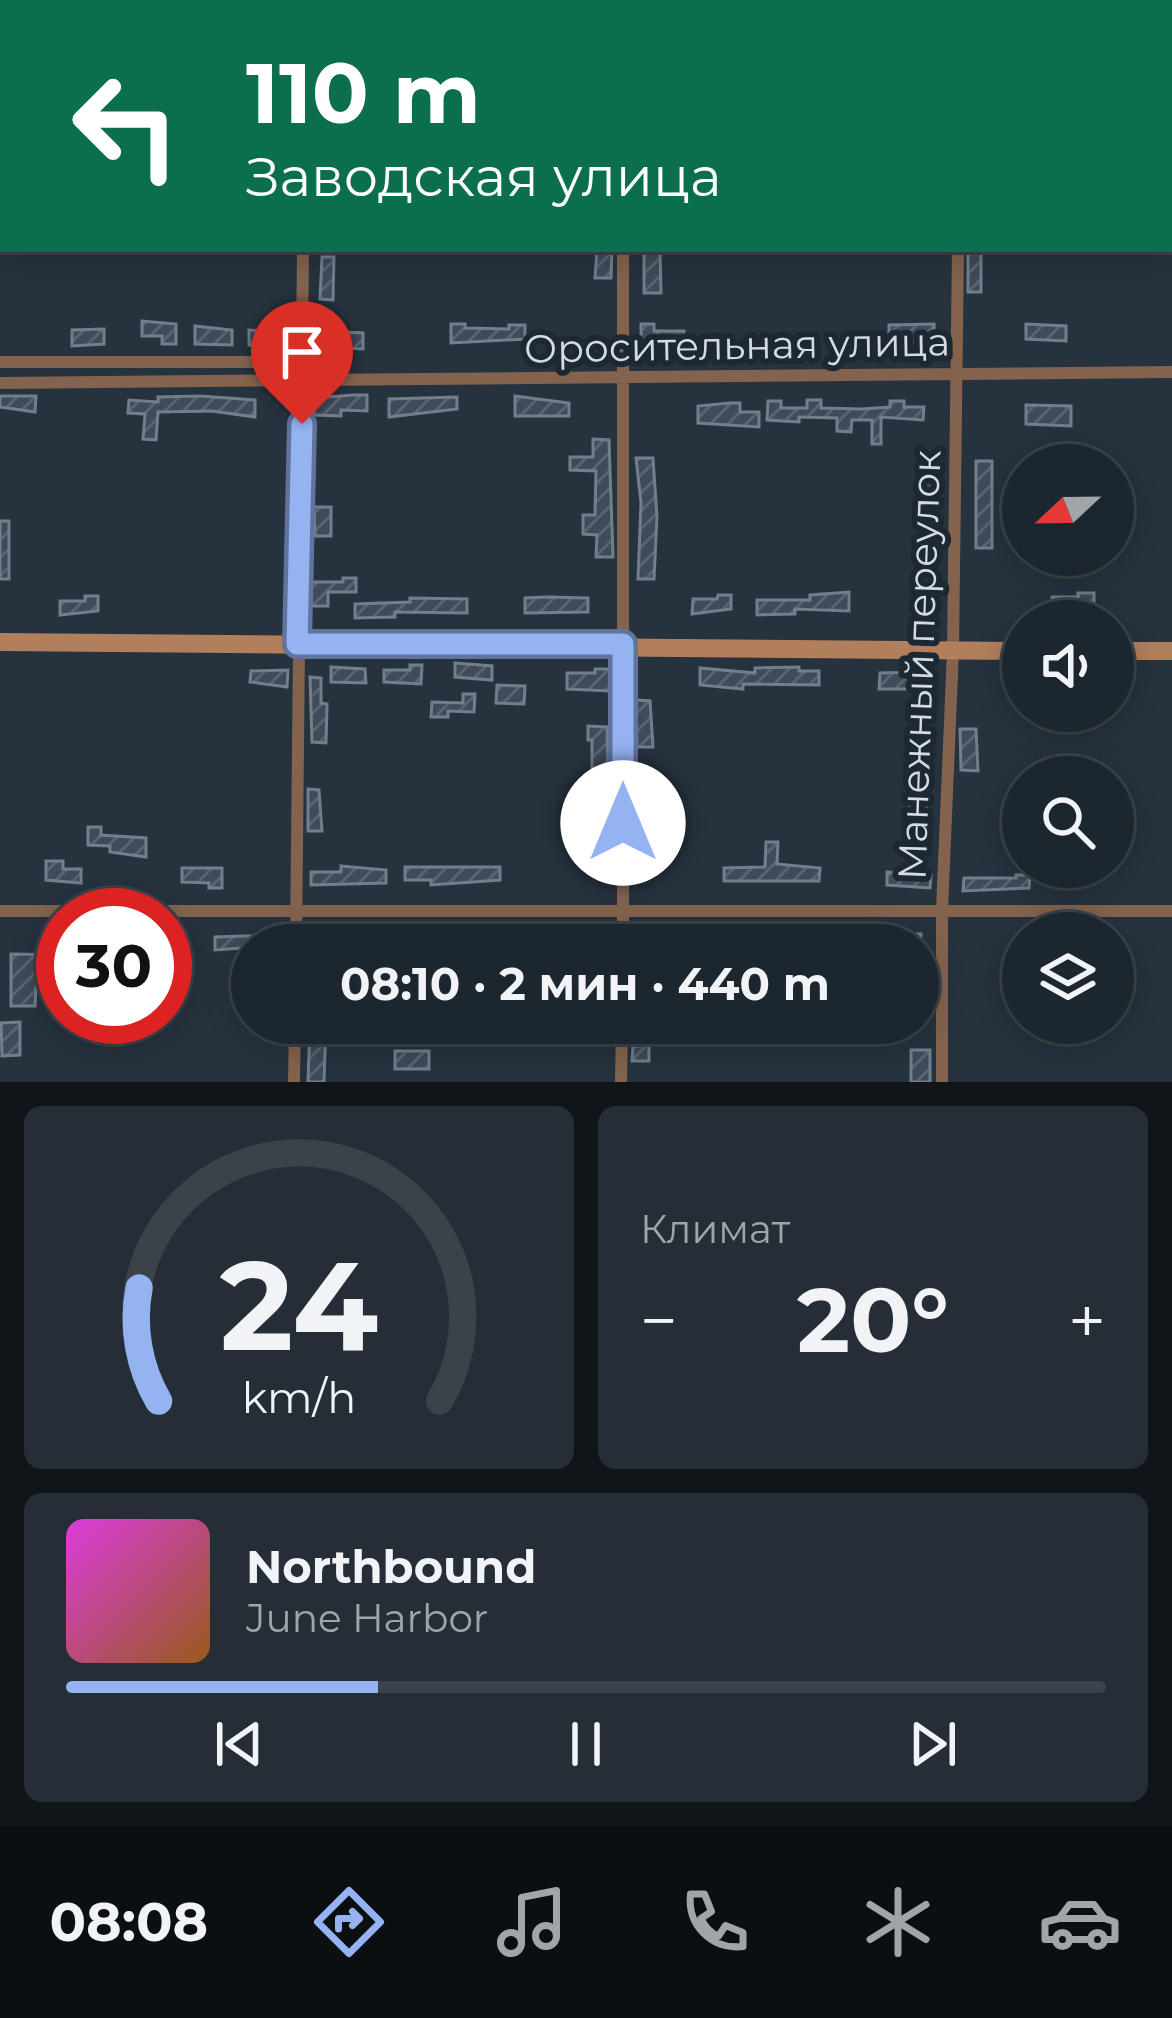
<!DOCTYPE html>
<html lang="ru">
<head>
<meta charset="utf-8">
<style>
	body { margin:0; font-family:Montserrat,sans-serif; background:#252e36; color:#f1f3f6; height:100vh; display:flex; flex-direction:column; font-size:45px; white-space:nowrap }
	* { box-sizing:border-box; margin:0 }
	p { font-size:39px; color:#a0a5aa }
	.icon { flex:none; width:66px; height:66px; fill:none; stroke:currentColor; stroke-width:2; stroke-linecap:round; stroke-linejoin:round }
	.map { position:relative; height:1082px; overflow:hidden }
	.panel { display:flex; flex-direction:column; gap:24px; padding:24px; background:#0f1519; flex:1 }
	.panel>* { flex:none }
	.hud { position:absolute; left:0px; top:0px; width:1173px; height:252px; box-shadow:0 6px 30px #0003,0 0 0 3px #3a434a; background:#0b6e4f; color:#fff; overflow:hidden }
	.needle { width:78px; rotate:248deg }
	.tools { position:absolute; left:1002px; top:444px; display:grid; gap:24px }
	.tools a { display:grid; place-items:center; width:132px; height:132px; border-radius:50%; background:#1c262e; box-shadow:0 6px 30px #0003,0 0 0 3px #3a434a; font-size:60px }
	.speed { position:absolute; left:36px; top:888px; display:flex; gap:24px; font-size:60px; font-weight:700; text-align:center }
	.speed>* { display:grid; place-content:center; width:156px; height:156px; border-radius:50%; background:#1c262e; box-shadow:0 6px 30px #0003,0 0 0 3px #3a434a; line-height:1 }
	.speed .limit { border:18px solid #d22; background:#fff; color:#111 }
	.pin { position:absolute; display:grid; place-items:center; width:102px; height:102px; color:#fff; margin:-123px -51px; border-radius:50% 50% 50% 0; rotate:-45deg; box-shadow:0 0 12px #0007 }
	.pin .icon { rotate:45deg }
	.me { position:absolute; width:132px; margin:-66px; rotate:0deg; stroke-linejoin:round; filter:drop-shadow(0 0 9px #0008) }
	.turn { display:flex; align-items:center; gap:42px; height:252px; padding:0 48px; font-size:54px }
	.turn .icon { width:156px; height:156px; stroke-width:2.5 }
	.turn b { display:block; font-size:84px; line-height:102px }
	.big { font-size:90px; font-weight:700; line-height:1.1 }
	.panel .widget { flex:1; display:flex; flex-direction:column; justify-content:center; gap:18px; min-width:0; padding:0 42px; border-radius:18px; background:#252e36 }
	.panel .dial { align-items:center; gap:0 }
	.dial svg { height:312px; overflow:visible; fill:none; stroke:#3a434a; stroke-width:7; stroke-linecap:round; text-anchor:middle }
	.dial text { fill:#f1f3f6; stroke:none }
	.song { display:flex; align-items:center; gap:36px }
	.cover { width:144px; height:144px; border-radius:18px; background:linear-gradient(135deg,hsl(300 70% 55%),hsl(30 70% 35%)) }
	.played { height:12px; border-radius:6px; background:linear-gradient(90deg,#95b2f1 30%,#3a434a 30%) }
	.keys { display:flex; justify-content:space-around; direction:ltr }
	.heat { display:flex; justify-content:space-between; align-items:center; font-size:66px; direction:ltr }
	.panel .tiles { flex:1; display:grid; gap:24px; grid-template-columns:1fr 1fr }
	.widget:last-child { grid-column:span 2 }
	.trip { position:absolute; left:231px; top:924px; width:708px; height:120px; border-radius:60px; background:#1c262e; box-shadow:0 6px 30px #0003,0 0 0 3px #3a434a; font-weight:700; line-height:120px; text-align:center }
	.dock { display:flex; height:192px; justify-content:space-around; align-items:center; background:#0b0f12; color:#a0a5aa }
	.dock .icon { width:84px; height:84px }
	.dock .active { color:#95b2f1 }
	.dock b { font-size:54px; color:#f1f3f6 }
	.map>svg:first-child { display:block }
	.building { fill:url(#building-hatch); stroke:#717e8c; stroke-width:3 }
	.lines { fill:none; stroke-linecap:round; stroke-linejoin:round }
	.service { stroke:#83634e; stroke-width:6 }
	.minor { stroke:#83634e; stroke-width:12 }
	.secondary { stroke:#b17f5c; stroke-width:18 }
	.route-casing { stroke:#61749d; stroke-width:30 }
	.route { stroke:#95b2f1; stroke-width:21 }
	.labels { text-anchor:middle; dominant-baseline:central; stroke-width:12; stroke-linejoin:round; paint-order:stroke }
	.street-label { font-size:39px; fill:#d4dbe3; stroke:#1d2833 }
</style>
</head>
<body>
<div class="map">
<svg width="1172" height="1082" viewBox="0 0 1172 1082">
	<defs>
		<pattern id="building-hatch" width="6" height="6" patternUnits="userSpaceOnUse" patternTransform="scale(3)"><rect width="6" height="6" fill="#3f4b59"/><path d="M-1 1l2-2M0 6l6-6M5 7l2-2" fill="none" stroke="#5a6471"/></pattern>
	</defs>
	<rect width="100%" height="100%" fill="#26323e"/>
	<path class="building" d="M597 249H612L611 278H595Z
		M644 249H660L661 293H644Z
		M968 249H981V292H968Z
		M322 257H334L333 300 320 299Z
		M142 321 176 324V344H162V336H142Z
		M451 324H465V328L509 329V325H525V339L451 343Z
		M641 324H654V331H684V346H641Z
		M934 324V340L889 343V325Z
		M1026 324 1066 326V341L1026 339Z
		M195 326 232 330V345L195 344Z
		M104 329V344L72 346V330Z
		M249 330 288 333V348L249 345Z
		M322 331 363 333V349L322 347Z
		M353 395H367V411L341 410V416L314 415 315 398Z
		M0 396H36L35 412 0 407Z
		M200 396 255 400V417L212 411 158 412 156 440 143 439 145 414 128 413 129 400 158 402V397Z
		M515 396 569 403V416H515Z
		M457 397V409L389 417V399Z
		M807 400H821V408L861 409 890 407V401H904V407H924L923 420 881 417V444H872V420H852L851 432 837 431V418L799 417V422L767 420 768 401H781V408H807Z
		M730 403H740V412H759V427L698 423V406Z
		M1026 405 1071 406V426L1026 424Z
		M593 439 609 440 613 557H596L597 535 583 534V515H595L596 471 570 470V457H593Z
		M636 458H653L657 517 654 579H638L641 503Z
		M928 461H940V496H924Z
		M976 461H992V548H976Z
		M314 507H331V536H315Z
		M0 521H9V579H0Z
		M343 578H356V592H328V606H311V582H343Z
		M849 592V611L795 609V614L757 615V600H810V595Z
		M1078 593H1094V607L1052 611V597H1078Z
		M718 595H731V609L692 614 693 599H717Z
		M85 596H98V611L60 615V601H85Z
		M547 597 588 598V612L525 613V598Z
		M410 598 467 599V613L395 612V617L355 618V604L410 602Z
		M455 663 492 666V680L455 677Z
		M410 665H422L421 684 384 682V670H410Z
		M331 667 365 669 366 683 331 682Z
		M799 667V671H819V685L743 684V689L700 685V668L755 673V668Z
		M595 669H610V691L567 689V673H595Z
		M288 670 287 687 250 682 251 671Z
		M926 672V689H879L880 673Z
		M310 677 321 678V703L327 704 326 743 312 742Z
		M497 685 525 686 524 704 496 703Z
		M463 694H475L474 712 448 711V717H431L432 702 463 703Z
		M636 700 650 701 653 747H637Z
		M588 726 607 727 608 769 592 768V740H588Z
		M960 729H976L978 771 961 770Z
		M911 781H927L926 819H909Z
		M308 789 319 790 322 831H308Z
		M635 815 652 816 653 845H637Z
		M88 827H101V835L146 838V857L110 852V846L88 845Z
		M766 842H778L777 864 820 868 819 881H724V868L765 867Z
		M46 861H63V869H81V883L46 880Z
		M341 866 386 870V883L311 885V872H341Z
		M405 867H500V880L431 885V880H405Z
		M182 868H222V888H209V883L182 882Z
		M887 872 931 875 930 888 887 885Z
		M1016 875H1030L1029 888 963 891 964 878H1016Z
		M650 932 689 933V945H650Z
		M777 934H921L920 945H777Z
		M244 936H284V945L215 950V937Z
		M11 954 63 955V1005H54V988H36L35 1006H11Z
		M20 1022V1055L2 1056 1 1023Z
		M310 1023H326L324 1082H308Z
		M639 1023H653V1033L674 1034V1043H649V1061H632L633 1046H638Z
		M911 1050H930V1082H911Z
		M395 1051H429V1069H395Z"/>
	<g class="lines">
		<path class="service" d="M0 11H3"/>
		<path class="minor" d="M307 3V0
			M623 3V0
			M0 104H3
			M1170 109H1172
			M623 249V945
			M0 362H267L301 379
			M0 383 1172 372
			M0 911H1172
			M296 945 303 249
			M294 1082 295 1023
			M621 1082 622 1023
			M942 1082V910L953 651 958 249"/>
		<path class="secondary" d="M0 642 1023 651
			M1113 651H1172"/>
	</g>
	<g class="lines">
		<defs>
			<path id="route" d="M302 424 297 644H623V823"/>
		</defs>
		<use href="#route" class="route-casing"/>
		<use href="#route" class="route"/>
	</g>
	<g class="labels">
		<g class="street-label">
			<text transform="translate(737 345) rotate(-1)">Оросительная улица</text>
			<text transform="translate(919 665) rotate(-88)">Манежный переулок</text>
		</g>
	</g>
</svg>
<div class="tools">
<a><svg class="needle" viewBox="-14 -14 28 28"><path d="M0-13l5 13h-10z" fill="#e53935"/><path d="M0 13l5-13h-10z" fill="#a0a5aa"/></svg></a>
<a><svg class="icon" aria-label="sound" viewBox="0 0 24 24"><path d="M4 9h4l5-4v14l-5-4H4zM17 9q2 3 0 6"/></svg></a>
<a><svg class="icon" aria-label="search" viewBox="0 0 24 24"><circle cx="10" cy="10" r="6"/><path d="M15 15l6 6"/></svg></a>
<a><svg class="icon" aria-label="layers" viewBox="0 0 24 24"><path d="M12 4l9 5-9 5-9-5zM3 14l9 5 9-5"/></svg></a>
</div>
<div class="speed"><div class="limit">30</div></div>
<div class="pin" style="left:302px;top:424px;background:#d93025"><svg class="icon" aria-label="arrive" viewBox="0 0 24 24"><path d="M6 21V4h12l-3 4 3 4H6"/></svg></div>
<svg class="me" style="left:623px;top:823px" viewBox="-20 -20 40 40"><circle r="19" fill="#fff"/><path d="M0-13L10 11 0 6-10 11z" fill="#95b2f1"/></svg>
<div class="trip">08:10 · 2 мин · 440 m</div>
<div class="hud">
<div class="turn"><svg class="icon" aria-label="left" viewBox="0 0 24 24"><path d="M17 20v-9H6M10 6l-5 5 5 5"/></svg><div><b>110 m</b>Заводская улица</div></div>
</div>
</div>
<section class="panel">
<div class="tiles">
<div class="widget dial"><svg viewBox="0 0 100 80">
<path d="M14 69A42 42 0 1 1 86 69"/>
<path d="M14 69A42 42 0 0 1 9 40" stroke="#95b2f1"/>
<text x="50" y="56" font-size="32" font-weight="700">24</text>
<text x="50" y="72" font-size="11">km/h</text>
</svg></div>
<div class="widget"><p>Климат</p>
<div class="heat"><a>−</a><b class="big">20°</b><a>+</a></div>
</div>
<div class="widget">
<div class="song"><i class="cover"></i><div><b>Northbound</b><p>June Harbor</p></div></div>
<div class="played"></div>
<div class="keys"><svg class="icon" aria-label="previous" viewBox="0 0 24 24"><path d="M18 5L8 12l10 7zM5 5v14"/></svg><svg class="icon" aria-label="pause" viewBox="0 0 24 24"><path d="M8 5v14M16 5v14"/></svg><svg class="icon" aria-label="next" viewBox="0 0 24 24"><path d="M6 5l10 7-10 7zM19 5v14"/></svg></div>
</div>
</div>
</section>
<nav class="dock">
<b>08:08</b>
<svg class="icon active" aria-label="directions" viewBox="0 0 24 24"><path d="M12 3l9 9-9 9-9-9zM9 14v-3h6M13 9l2 2-2 2"/></svg>
<svg class="icon" aria-label="music" viewBox="0 0 24 24"><path d="M9 18V5l10-2v13"/><circle cx="6" cy="18" r="3"/><circle cx="16" cy="16" r="3"/></svg>
<svg class="icon" aria-label="phone" viewBox="0 0 24 24"><path d="M5 4h4l2 5-3 2q2 4 5 5l2-3 5 2v4C11 20 4 13 5 4z"/></svg>
<svg class="icon" aria-label="climate" viewBox="0 0 24 24"><path d="M12 3v18M4 7l16 10M4 17L20 7"/></svg>
<svg class="icon" aria-label="car" viewBox="0 0 24 24"><path d="M5 17H2v-5l4-1 3-4h7l3 4 3 1v5h-3M9 17h6M6 11h13"/><circle cx="7" cy="17" r="2"/><circle cx="17" cy="17" r="2"/></svg>
</nav>
</body>
</html>
